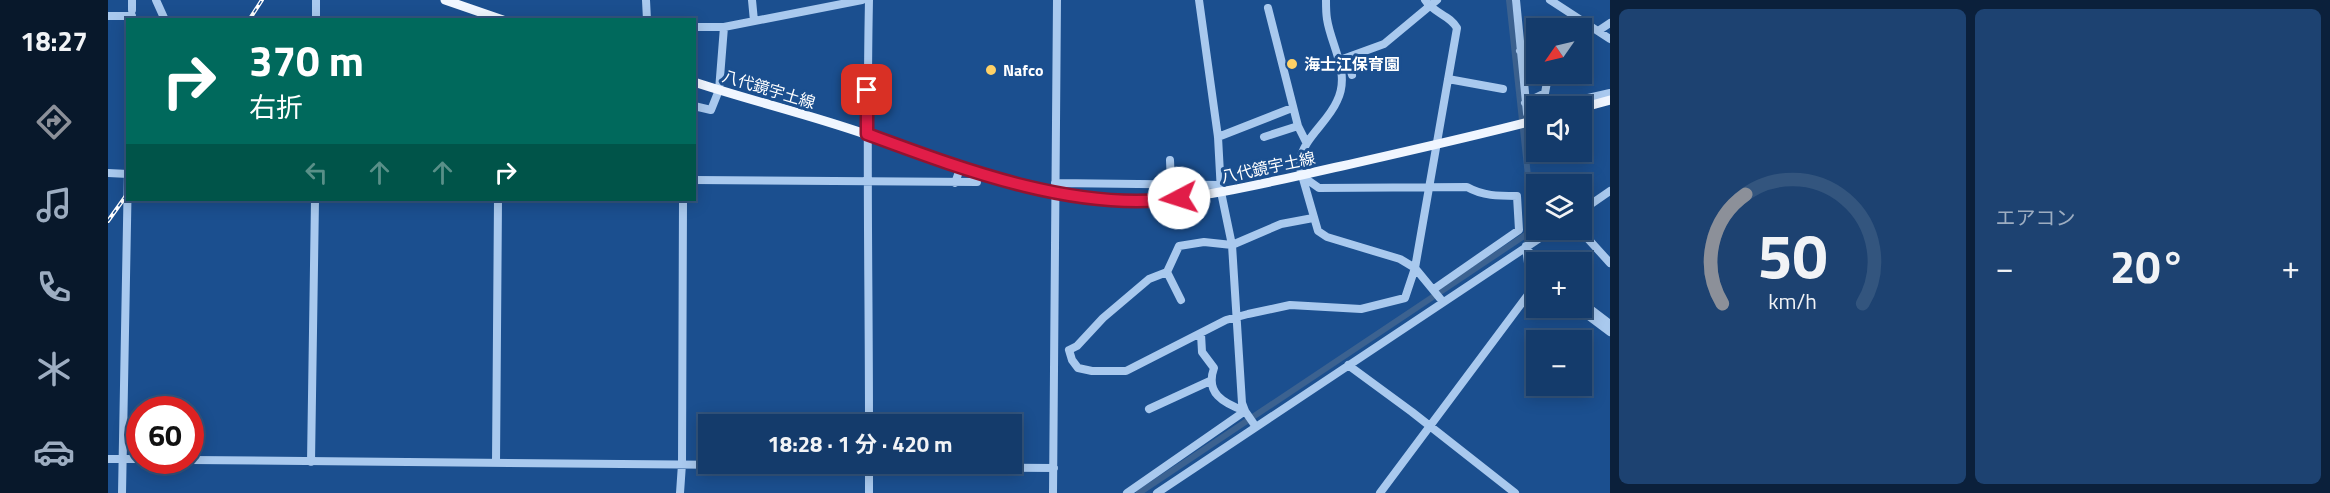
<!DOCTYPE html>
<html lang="ja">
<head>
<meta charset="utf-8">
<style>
	body { margin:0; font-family:"Titillium Web","Noto Sans JP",sans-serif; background:#1d4271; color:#f1f3f6; height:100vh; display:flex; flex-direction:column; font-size:22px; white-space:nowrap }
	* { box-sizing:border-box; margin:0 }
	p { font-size:20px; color:#9dadc1 }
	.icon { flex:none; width:33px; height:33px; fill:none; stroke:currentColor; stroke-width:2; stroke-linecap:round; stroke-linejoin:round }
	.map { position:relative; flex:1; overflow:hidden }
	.side { display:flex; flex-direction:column; gap:9px; padding:9px; background:#0b203b; width:720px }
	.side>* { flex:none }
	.banner { position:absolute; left:18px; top:18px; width:570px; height:183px; border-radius:0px; box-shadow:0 3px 15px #0003,0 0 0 2px #33557e; background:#00695c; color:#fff; overflow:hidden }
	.needle { width:39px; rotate:236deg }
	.fabs { position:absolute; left:1418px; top:18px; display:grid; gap:12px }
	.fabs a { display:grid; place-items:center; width:66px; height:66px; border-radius:0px; background:#143b6b; box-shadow:0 3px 15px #0003,0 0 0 2px #33557e; font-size:30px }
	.speed { position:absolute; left:18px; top:396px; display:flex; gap:12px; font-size:30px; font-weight:700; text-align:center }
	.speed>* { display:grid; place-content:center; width:78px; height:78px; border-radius:50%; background:#143b6b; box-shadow:0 3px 15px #0003,0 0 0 2px #33557e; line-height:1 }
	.speed .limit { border:9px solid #d22; background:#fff; color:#111 }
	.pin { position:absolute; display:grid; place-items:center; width:51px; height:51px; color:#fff; margin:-26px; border-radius:12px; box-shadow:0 3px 9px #0006 }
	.me { position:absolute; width:66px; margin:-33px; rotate:265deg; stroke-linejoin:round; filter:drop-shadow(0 0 4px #0008) }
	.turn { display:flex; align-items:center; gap:21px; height:126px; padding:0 24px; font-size:27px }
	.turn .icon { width:78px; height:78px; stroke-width:2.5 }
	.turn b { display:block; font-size:42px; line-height:51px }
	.lanes { display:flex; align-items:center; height:57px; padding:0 24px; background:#0003; justify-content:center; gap:30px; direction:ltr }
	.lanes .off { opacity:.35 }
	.big { font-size:45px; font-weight:700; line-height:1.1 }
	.side .card { flex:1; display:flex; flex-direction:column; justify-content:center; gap:9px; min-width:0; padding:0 21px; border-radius:9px; background:#1d4271 }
	.side .dial { align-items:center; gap:0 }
	.dial svg { height:156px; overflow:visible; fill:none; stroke:#33557e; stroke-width:7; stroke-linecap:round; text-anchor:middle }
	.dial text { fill:#f1f3f6; stroke:none }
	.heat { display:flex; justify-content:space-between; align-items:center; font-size:33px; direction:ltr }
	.side .tiles { flex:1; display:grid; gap:9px; grid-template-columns:repeat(2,1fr) }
	.trip { position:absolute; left:590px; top:414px; width:324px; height:60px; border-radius:0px; background:#143b6b; box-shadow:0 3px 15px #0003,0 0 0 2px #33557e; font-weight:700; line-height:60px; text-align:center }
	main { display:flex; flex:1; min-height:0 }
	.menu { display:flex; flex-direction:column; width:108px; justify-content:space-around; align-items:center; background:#08182b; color:#9dadc1 }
	.menu .icon { width:42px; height:42px }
	.menu .active { color:#8c9099 }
	.menu b { font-size:27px; color:#f1f3f6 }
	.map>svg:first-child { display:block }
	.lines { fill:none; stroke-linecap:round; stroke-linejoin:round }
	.canal { stroke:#3c6290; stroke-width:6 }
	.minor { stroke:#a9c9ee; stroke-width:8 }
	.major { stroke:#f0f6ff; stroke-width:9 }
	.rail-casing { stroke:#fff; stroke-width:4 }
	.rail { stroke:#1b4f8f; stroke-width:1.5; stroke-dasharray:4.5; stroke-linecap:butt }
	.route-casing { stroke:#92132f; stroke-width:15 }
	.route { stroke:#e11d48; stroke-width:10 }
	.poi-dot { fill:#ffd166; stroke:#1b4f8f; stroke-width:2 }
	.labels { text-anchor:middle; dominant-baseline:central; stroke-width:6; stroke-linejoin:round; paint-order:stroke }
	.poi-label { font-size:16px; font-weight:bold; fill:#fff; stroke:#1b4f8f; text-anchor:start }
	.street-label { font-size:16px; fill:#fff; stroke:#1b4f8f }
</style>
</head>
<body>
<main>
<nav class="menu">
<b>18:27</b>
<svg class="icon active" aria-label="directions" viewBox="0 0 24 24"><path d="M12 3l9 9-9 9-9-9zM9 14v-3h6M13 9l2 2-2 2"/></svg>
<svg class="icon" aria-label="music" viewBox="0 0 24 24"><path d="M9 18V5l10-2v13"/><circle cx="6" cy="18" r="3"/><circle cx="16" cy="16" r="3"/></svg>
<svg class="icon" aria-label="phone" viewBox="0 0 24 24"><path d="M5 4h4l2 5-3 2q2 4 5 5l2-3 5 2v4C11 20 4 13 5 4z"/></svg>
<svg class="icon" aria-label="climate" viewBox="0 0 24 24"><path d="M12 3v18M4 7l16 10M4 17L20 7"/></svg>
<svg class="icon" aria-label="car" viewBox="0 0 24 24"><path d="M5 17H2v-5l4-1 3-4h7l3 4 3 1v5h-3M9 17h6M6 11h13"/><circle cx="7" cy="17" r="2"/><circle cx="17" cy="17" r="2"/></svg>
</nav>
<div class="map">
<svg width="1502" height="493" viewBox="0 0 1502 493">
	<rect width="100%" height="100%" fill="#1b4f8f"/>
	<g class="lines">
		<path class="canal" d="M1031 493 1419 234 1425 222 1401 0"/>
		<path class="minor" d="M24 0V10
			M48 0 57 20
			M538 0 539 20
			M644 0 646 21
			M1091 0 1110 137 1113 192 1124 245 1134 403 1137 411 1148 427
			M1218 0C1218 6 1218 13 1219 19 1223 46 1243 73 1229 101 1219 124 1194 138 1191 165L1210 231 1219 237 1292 259 1307 268 1335 302
			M1408 0 1419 113 1428 111
			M1442 0 1502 39
			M1160 8 1190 126 1198 142
			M0 16H24V20
			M208 20V0
			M586 27H616L754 0
			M1490 31 1502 23
			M1412 51 1428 43
			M1232 60 1276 44 1329 0
			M1233 69 1242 68 1244 75
			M1340 79 1395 89
			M1417 103 1437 93 1439 82 1455 74
			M586 106 603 110 611 90 616 27
			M1445 106 1502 93
			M1110 137 1184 108
			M1156 137 1190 126
			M1062 160 1063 184
			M0 173 20 174
			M1194 176 1211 188 1359 187C1375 196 1390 196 1409 196L1411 230 1326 289
			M586 180 869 182
			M847 183 853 166
			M947 183 1113 185
			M1473 211 1502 191
			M1472 230 1502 263
			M1418 246 1420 263 1428 275
			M1419 248 1428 264
			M1059 272 1073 300
			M1473 302 1502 324
			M1470 308 1502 332
			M1093 334 1094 352 1106 368C1097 393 1115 403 1137 411
			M961 350 964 360 970 368 984 371H1018L1118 320 1140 314 1182 305 1253 309 1297 298 1307 268 1349 28C1342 15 1325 13 1317 0
			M961 350 969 346 995 318 1041 279 1059 272 1071 246 1096 242 1124 245 1173 224 1205 218
			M1240 365 1304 412 1407 493
			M1041 409 1102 381
			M761 424C761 283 758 141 761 0
			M0 459H32
			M82 460 946 468
			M203 462 207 200
			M388 463 390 200
			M761 464V493
			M14 493 20 170
			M572 493 574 464 575 200
			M945 493 949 0
			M1019 493 1137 411
			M1049 493 1444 230
			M1272 493 1428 284"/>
		<path class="major" d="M337 0 395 20
			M586 82C644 101 703 115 760 135 836 161 915 194 996 200 1078 205 1155 183 1234 166 1299 151 1363 137 1428 120
			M1473 108 1502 100"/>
		<defs>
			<path id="rail" d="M141 20 154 0
				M0 221 20 193"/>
		</defs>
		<use href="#rail" class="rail-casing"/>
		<use href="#rail" class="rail"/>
	</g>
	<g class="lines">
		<defs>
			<path id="route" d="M759 90V134C854 169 969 213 1071 198"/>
		</defs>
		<use href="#route" class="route-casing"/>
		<use href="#route" class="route"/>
	</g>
	<g class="poi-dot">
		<circle cx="1184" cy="64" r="6"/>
		<circle cx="883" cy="70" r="6"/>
	</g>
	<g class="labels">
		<g class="poi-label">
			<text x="1196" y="64">海士江保育園</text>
			<text x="895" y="70">Nafco</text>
		</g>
		<g class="street-label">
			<text transform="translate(661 89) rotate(17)">八代鏡宇土線</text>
			<text transform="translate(1160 167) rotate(-12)">八代鏡宇土線</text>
		</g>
	</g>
</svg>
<div class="fabs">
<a><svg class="needle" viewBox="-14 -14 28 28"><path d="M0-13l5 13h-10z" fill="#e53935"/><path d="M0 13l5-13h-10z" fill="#9dadc1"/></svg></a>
<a><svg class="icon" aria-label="sound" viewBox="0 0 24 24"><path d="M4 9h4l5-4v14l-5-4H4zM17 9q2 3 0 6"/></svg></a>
<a><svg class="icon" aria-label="layers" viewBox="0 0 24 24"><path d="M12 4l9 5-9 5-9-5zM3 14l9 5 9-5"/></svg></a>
<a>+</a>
<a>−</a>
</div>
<div class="speed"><div class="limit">60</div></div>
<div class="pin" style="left:759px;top:90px;background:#d93025"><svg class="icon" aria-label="arrive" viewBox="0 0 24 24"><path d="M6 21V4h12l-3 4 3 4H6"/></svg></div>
<svg class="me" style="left:1071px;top:198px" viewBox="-20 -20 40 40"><circle r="19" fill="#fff"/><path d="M0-13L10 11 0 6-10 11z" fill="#e11d48"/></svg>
<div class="trip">18:28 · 1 分 · 420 m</div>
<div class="banner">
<div class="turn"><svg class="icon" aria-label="right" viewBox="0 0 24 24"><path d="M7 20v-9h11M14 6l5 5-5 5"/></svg><div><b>370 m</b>右折</div></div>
<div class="lanes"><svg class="icon off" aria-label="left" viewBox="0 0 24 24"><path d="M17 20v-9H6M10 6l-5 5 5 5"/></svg><svg class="icon off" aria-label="ahead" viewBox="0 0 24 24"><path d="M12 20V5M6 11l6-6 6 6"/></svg><svg class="icon off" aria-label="ahead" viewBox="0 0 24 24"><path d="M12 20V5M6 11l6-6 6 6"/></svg><svg class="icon" aria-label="right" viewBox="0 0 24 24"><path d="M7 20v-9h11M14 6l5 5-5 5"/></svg></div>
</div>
</div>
<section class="side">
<div class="tiles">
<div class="card dial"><svg viewBox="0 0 100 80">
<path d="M14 69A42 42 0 1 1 86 69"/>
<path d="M14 69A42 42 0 0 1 26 13" stroke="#8c9099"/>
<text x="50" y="56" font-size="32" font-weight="700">50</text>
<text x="50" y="72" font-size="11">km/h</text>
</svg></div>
<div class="card"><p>エアコン</p>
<div class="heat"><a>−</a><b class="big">20°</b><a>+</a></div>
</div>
</div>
</section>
</main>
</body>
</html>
